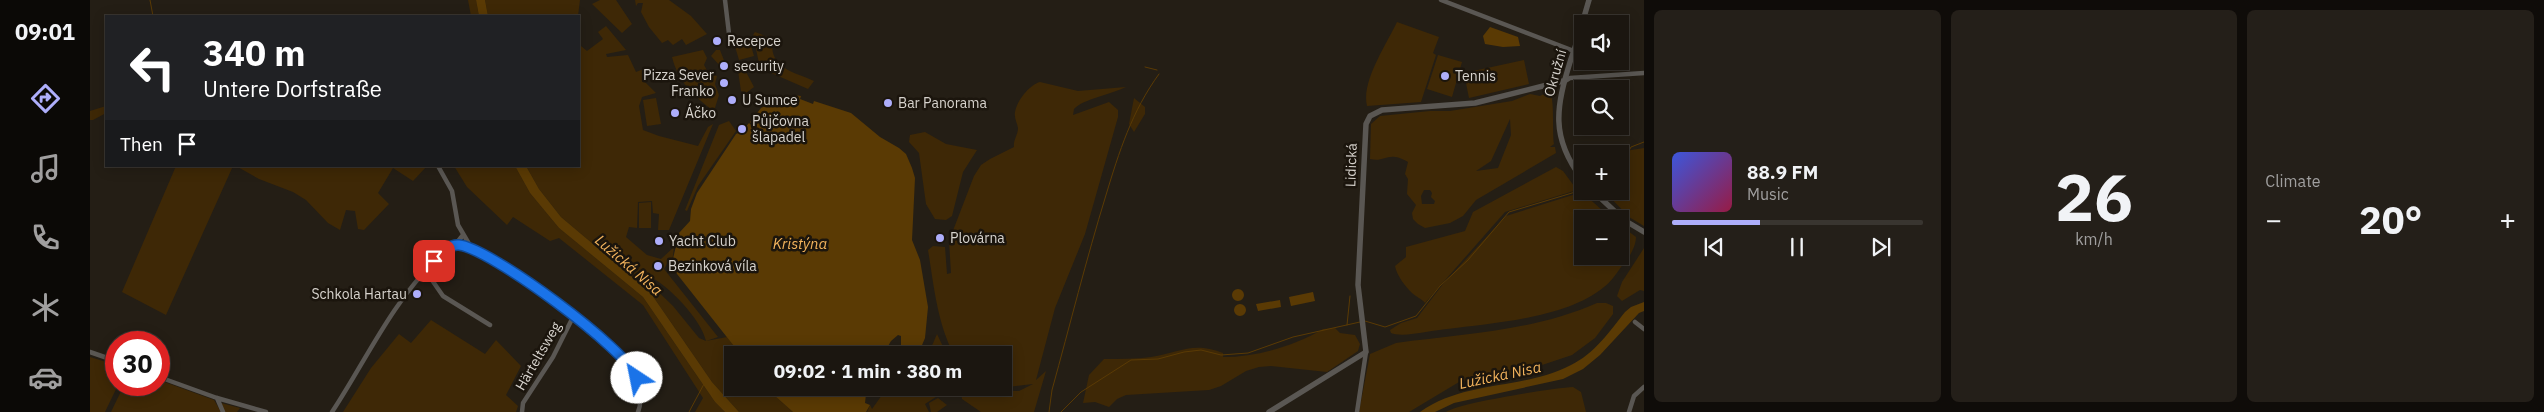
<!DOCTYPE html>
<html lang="en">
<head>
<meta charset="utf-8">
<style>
	body { margin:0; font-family:"IBM Plex Sans",sans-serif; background:#241f19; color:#f1f3f6; height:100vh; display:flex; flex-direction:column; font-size:19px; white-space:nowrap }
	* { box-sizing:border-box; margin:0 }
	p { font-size:16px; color:#a09f9f }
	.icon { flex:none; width:28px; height:28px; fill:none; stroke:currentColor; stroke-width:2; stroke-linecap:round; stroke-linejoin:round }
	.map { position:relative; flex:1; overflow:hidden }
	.details { display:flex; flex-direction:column; gap:10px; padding:10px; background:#0f0c09; width:900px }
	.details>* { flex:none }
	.guide { position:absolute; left:15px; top:15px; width:475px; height:152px; border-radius:0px; box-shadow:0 2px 12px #0003,0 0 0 1px #393530; background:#202124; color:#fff; overflow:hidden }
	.fabs { position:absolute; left:1484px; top:15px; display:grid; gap:10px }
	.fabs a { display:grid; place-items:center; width:55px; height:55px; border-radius:0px; background:#1b1610; box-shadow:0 2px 12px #0003,0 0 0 1px #393530; font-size:25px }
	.speed { position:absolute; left:15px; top:331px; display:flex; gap:10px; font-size:25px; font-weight:700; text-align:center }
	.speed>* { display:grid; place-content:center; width:65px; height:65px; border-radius:50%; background:#1b1610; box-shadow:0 2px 12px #0003,0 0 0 1px #393530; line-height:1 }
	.speed .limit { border:8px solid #d22; background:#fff; color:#111 }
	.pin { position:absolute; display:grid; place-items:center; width:42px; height:42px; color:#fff; margin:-21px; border-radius:10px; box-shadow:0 2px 8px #0006 }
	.me { position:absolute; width:55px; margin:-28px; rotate:326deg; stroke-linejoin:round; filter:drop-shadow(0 0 4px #0008) }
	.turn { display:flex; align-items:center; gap:18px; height:105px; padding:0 15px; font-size:22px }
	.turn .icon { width:65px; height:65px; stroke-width:2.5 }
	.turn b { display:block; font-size:35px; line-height:42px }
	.then { display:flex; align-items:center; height:48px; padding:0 15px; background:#0003; gap:10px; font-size:19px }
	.big { font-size:38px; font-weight:700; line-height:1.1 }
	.details .card { flex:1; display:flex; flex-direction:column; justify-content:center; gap:8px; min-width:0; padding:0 18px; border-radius:8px; background:#241f19 }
	.details .dial { align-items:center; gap:0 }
	.dial b { font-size:65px; line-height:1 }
	.song { display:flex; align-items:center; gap:15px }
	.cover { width:60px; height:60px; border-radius:8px; background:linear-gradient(135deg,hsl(230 70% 55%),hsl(340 70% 35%)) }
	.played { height:5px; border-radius:2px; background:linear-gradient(90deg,#aeaefb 35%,#393530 35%) }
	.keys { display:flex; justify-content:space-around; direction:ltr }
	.heat { display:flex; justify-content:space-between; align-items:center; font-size:28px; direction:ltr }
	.details .tiles { flex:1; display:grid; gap:10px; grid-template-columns:repeat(3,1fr) }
	.trip { position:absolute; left:634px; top:346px; width:288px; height:50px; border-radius:0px; background:#1b1610; box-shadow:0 2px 12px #0003,0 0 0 1px #393530; font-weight:700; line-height:50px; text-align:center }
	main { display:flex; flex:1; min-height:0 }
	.menu { display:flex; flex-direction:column; width:90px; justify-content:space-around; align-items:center; background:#0b0906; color:#a09f9f }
	.menu .icon { width:35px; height:35px }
	.menu .selected { color:#aeaefb }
	.menu b { font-size:22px; color:#f1f3f6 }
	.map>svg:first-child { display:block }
	.green { fill:#3e2806; fill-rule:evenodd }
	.water { fill:#5a3a04 }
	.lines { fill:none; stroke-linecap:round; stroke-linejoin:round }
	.stream { stroke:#5a3a04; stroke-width:1 }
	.minor { stroke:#5a5753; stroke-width:4.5 }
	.tertiary { stroke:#5a5753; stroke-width:5.5 }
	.route-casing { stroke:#114b97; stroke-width:12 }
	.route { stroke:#1a73e8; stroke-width:9 }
	.poi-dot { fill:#aeaefb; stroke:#1b150d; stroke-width:2 }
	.labels { text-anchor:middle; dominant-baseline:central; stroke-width:5; stroke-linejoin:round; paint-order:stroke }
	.poi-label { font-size:14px; fill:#d7d3cd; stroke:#1b150d; text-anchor:start }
	.street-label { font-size:14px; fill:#d7d3cd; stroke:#1b150d }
	.water-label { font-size:15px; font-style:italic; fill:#f2b35c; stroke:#1b150d }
</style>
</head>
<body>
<main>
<nav class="menu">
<b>09:01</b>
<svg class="icon selected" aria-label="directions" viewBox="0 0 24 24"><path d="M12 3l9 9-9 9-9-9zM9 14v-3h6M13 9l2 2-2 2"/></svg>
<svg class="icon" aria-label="music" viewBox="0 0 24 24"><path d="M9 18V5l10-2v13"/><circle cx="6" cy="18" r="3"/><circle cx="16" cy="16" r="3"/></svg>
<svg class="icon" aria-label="phone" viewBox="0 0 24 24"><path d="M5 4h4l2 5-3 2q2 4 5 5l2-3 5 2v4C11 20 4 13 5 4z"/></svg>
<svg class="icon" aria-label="climate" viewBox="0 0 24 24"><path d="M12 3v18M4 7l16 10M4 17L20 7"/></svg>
<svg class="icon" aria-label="car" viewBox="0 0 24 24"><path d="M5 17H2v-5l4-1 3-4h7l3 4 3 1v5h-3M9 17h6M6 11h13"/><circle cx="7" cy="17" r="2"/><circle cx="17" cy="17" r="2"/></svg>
</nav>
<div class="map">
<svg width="1554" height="412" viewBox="0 0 1554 412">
	<rect width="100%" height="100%" fill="#241e15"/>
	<path class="green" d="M378 0H386L389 16H381Z
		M395 0H490L488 16H398Z
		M510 0H526L542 24 532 33 502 4Z
		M545 0H579L601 16 617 34 596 45 592 39 583 45 578 40 572 43 559 27 551 12 553 3H548L546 6Z
		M1307 22 1349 37 1343 53 1346 55 1331 102 1277 106C1271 82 1296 45 1307 22Z
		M516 26 536 50 516 54 517 57 538 55 546 72 556 68 553 80 566 93 552 97 549 106 553 130 569 136 608 146 618 127 623 124 579 230H568L569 214 563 213 562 201 548 202 547 228 539 227 536 237 557 255 571 259 584 247 582 263 578 262 574 269 628 337 616 341 637 337 651 355H642V388H676L703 412H649L622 382 560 292 471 217 449 189 436 166H489V37L491 46 497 51 513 39 508 32ZM559 276C579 286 611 319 616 341L609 338 583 306 556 280Z
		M665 32C694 42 674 46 689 63 698 73 712 75 724 81L718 89 670 68 663 35Z
		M659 39 664 56 649 60 644 43Z
		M613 50 617 58 614 65 619 74 627 76 625 84 629 95 624 111C604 97 588 81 582 57Z
		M626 50H630L635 63 631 67 621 56Z
		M1348 55 1372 62 1362 97 1337 89Z
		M1434 60 1439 84 1379 98 1374 73Z
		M647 64 654 68 664 87 656 93 651 91Z
		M950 82 988 91 1036 87C1022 94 993 99 984 109L983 115 1019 102 1028 110V117L995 234 965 308 946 380 956 371 944 412H891L872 399 870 388H912V355H864C847 322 844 286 838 250L843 246 855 247 857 274 861 273 859 241 884 176 891 165 900 159 924 147C923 140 928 135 928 128 927 122 924 118 925 112 927 101 939 85 950 82ZM943 384 929 391 894 390Z
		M1455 89 1459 90C1465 96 1462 132 1464 144L1460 147H1465L1466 153 1386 200 1373 216 1360 223 1335 228 1328 224 1323 219 1322 213 1326 205 1317 194 1318 179 1315 174 1318 162C1297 150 1296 163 1280 159L1281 124 1290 116 1340 111H1360L1422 101 1440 94 1450 96 1454 94ZM1420 119 1421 135 1408 168 1386 171 1401 161ZM1334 190H1340L1342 193 1341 197 1345 201 1344 204H1332L1331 196Z
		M566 98 571 124 557 126 553 100Z
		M1044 98 1055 107V114L1044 132 1039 124Z
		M16 106V113L3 120H0V111Z
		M639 121 646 131 608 186 597 211 595 210 629 125Z
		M835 132 856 144 887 150 873 172 862 216 856 220 845 219 836 204 829 153 819 142 820 135Z
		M1554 148V226L1539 217 1514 191H1530V172L1539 155 1530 167V154H1516Z
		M86 166H143L76 315 32 292Z
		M146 166H337L323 181 303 168 288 193 299 204 274 230 268 229 265 211 256 210 250 230 238 223 216 200 203 192 169 179Z
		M364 166H425L440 193 469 228 553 297 625 402 635 412H605L613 398 553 305 469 238 460 241 423 217 417 225 377 187Z
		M1466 167 1473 171 1487 190 1415 212 1335 303C1331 298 1326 297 1322 293 1315 286 1307 276 1305 266L1316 257V247L1375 231 1383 212Z
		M1489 193 1494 194 1522 219H1492V256H1530V225L1546 237C1546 247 1538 260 1531 267 1526 274 1521 282 1514 287 1477 318 1404 323 1357 329 1343 330 1313 338 1301 333L1300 330 1311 323 1327 318 1353 284 1416 216Z
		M561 202V228H549V203Z
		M1554 248V291L1550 290 1532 301 1527 296 1532 282Z
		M1507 303H1516L1523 306V314L1505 338 1482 355 1425 374 1369 382 1319 412H1269L1280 354 1306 343C1374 334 1444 331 1507 303Z
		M341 320 395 354 406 340 431 366 416 395 428 406 426 412H253L281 368 309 334 321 343Z
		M1233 329 1245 328 1250 333 1265 335 1270 344 1268 351 1237 372 1181 366 1169 367 1156 371 1131 386 1119 390 1036 395 1027 399 1019 407 1005 402 993 403 999 375 1014 359C1030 359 1046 359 1061 357 1090 353 1102 341 1133 353V357C1167 357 1204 346 1233 329Z
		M847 334 857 355H838Z
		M0 357 26 365 28 385 15 412H0Z
		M69 380 124 400 131 412H21L34 385H69Z
		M1483 387 1491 392 1496 412H1356C1368 403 1463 388 1483 387Z
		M797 388H852L849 395 835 404 839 412H777L780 405 782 409Z
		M848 398 857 405 847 412H841L839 403Z
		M131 403 150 408 147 412H135Z"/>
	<path class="water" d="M386 0H395L398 16H389Z
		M1400 27 1428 37 1430 46 1413 47 1395 44 1393 36Z
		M703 95 711 96 710 99 723 104 724 101 761 113 790 137 809 148 816 154 822 168 825 178 822 240 830 260 838 307 835 338 830 350 825 355H815L811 349V336L808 335 801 341 793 355H651L587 274 582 263 589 233 600 221 601 209 607 193 646 134 652 131 659 123 668 131 660 122 671 108Z
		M425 166H436L449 189 471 217 560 292 622 382 649 412H635L625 402 553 297 469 228 440 193Z
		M1142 295a6 6 0 1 1 12 0a6 6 0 1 1-12 0Z
		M1223 292 1225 301 1201 306 1199 297Z
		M1190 300 1191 307 1168 311 1166 304Z
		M1554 302V311L1549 313 1510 355 1493 369 1473 379 1364 403 1345 412H1330C1375 380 1433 390 1481 365 1504 354 1520 331 1535 312L1541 307Z
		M1144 310a6 6 0 1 1 12 0a6 6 0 1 1-12 0Z
		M676 388H783L784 389 776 394 775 403 780 405 776 412H703Z"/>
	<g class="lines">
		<path class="stream" d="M60 0 63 16
			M1055 67 1067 70
			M1530 167 1541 147 1554 142
			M1275 321 1295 327 1326 316 1350 286 1378 260 1419 212 1492 190
			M1257 325 1260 296
			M599 412 614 384
			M959 412 962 390C980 325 996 260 1016 195 1029 152 1042 111 1069 74
			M971 412 991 392 1041 360 1068 359 1094 352 1111 350 1131 355 1158 353 1203 337 1270 322"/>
		<path class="minor" d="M635 0 640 42
			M1351 0 1484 51
			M1475 81 1480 78 1554 73
			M1497 89V78
			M348 166 362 191 368 225 382 249
			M365 245 373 235
			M335 270 353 296 400 325
			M1545 322 1554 329
			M0 352 26 361
			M69 377 127 398 176 412
			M127 398 133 412
			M242 412C275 362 301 304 344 262 349 257 354 249 360 246 386 236 526 344 543 368 549 378 553 401 548 412
			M432 412 433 403 463 357 483 317
			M1267 412 1276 352
			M1539 412 1544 396 1554 387"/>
		<path class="tertiary" d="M1492 179C1460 137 1466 107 1481 59 1488 40 1493 20 1499 0
			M1503 191 1534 220 1554 232
			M1179 412 1276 352 1268 285 1276 124 1280 116 1292 110 1385 103 1473 81"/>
	</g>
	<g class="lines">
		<defs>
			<path id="route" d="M344 261C351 254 358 244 369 245 400 248 538 350 547 378"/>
		</defs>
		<use href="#route" class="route-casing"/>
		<use href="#route" class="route"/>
	</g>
	<g class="poi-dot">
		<circle cx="627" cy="41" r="5"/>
		<circle cx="634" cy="66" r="5"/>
		<circle cx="1355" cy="76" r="5"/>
		<circle cx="634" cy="83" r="5"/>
		<circle cx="642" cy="100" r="5"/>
		<circle cx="798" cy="103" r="5"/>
		<circle cx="585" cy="113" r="5"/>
		<circle cx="652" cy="129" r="5"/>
		<circle cx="850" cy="238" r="5"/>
		<circle cx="569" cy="241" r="5"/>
		<circle cx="568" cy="266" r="5"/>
		<circle cx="327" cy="294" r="5"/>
	</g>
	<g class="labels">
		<g class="poi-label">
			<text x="637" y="41">Recepce</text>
			<text x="644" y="66">security</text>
			<text x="624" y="75" text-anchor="end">Pizza Sever<tspan x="624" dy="16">Franko</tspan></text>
			<text x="1365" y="76">Tennis</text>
			<text x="652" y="100">U Sumce</text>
			<text x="808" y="103">Bar Panorama</text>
			<text x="595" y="113">Áčko</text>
			<text x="662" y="121">Půjčovna<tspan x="662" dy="16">šlapadel</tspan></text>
			<text x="860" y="238">Plovárna</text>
			<text x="579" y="241">Yacht Club</text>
			<text x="578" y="266">Bezinková víla</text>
			<text x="317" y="294" text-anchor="end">Schkola Hartau</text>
		</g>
		<g class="street-label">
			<text transform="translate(1465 73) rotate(-74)">Okružní</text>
			<text transform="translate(1261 165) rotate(-88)">Lidická</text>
			<text transform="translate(448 356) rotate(-60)">Härteltsweg</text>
		</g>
		<g class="water-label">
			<text x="710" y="243">Kristýna</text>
			<text transform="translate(539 265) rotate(41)">Lužická Nisa</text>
			<text transform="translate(1410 375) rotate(-12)">Lužická Nisa</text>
		</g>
	</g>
</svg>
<div class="fabs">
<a><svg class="icon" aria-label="sound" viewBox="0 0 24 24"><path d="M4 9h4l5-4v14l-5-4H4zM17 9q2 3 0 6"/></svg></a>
<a><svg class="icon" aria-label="search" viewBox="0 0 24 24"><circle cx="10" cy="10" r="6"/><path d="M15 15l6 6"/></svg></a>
<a>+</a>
<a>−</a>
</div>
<div class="speed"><div class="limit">30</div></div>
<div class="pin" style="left:344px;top:261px;background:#d93025"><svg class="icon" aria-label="arrive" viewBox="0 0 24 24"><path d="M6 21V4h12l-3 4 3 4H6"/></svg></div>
<svg class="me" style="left:547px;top:378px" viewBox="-20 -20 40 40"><circle r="19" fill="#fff"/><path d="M0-13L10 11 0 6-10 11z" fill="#1a73e8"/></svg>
<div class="trip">09:02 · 1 min · 380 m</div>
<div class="guide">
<div class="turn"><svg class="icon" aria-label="left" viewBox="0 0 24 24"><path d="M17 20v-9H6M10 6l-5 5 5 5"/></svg><div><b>340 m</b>Untere Dorfstraße</div></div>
<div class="then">Then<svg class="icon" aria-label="arrive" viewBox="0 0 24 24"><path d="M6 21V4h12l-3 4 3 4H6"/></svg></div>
</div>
</div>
<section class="details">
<div class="tiles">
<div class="card">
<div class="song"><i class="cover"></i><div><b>88.9 FM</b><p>Music</p></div></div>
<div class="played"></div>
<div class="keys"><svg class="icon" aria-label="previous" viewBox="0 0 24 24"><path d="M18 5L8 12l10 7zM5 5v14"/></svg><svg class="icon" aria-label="pause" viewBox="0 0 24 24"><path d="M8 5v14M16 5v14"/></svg><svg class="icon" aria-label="next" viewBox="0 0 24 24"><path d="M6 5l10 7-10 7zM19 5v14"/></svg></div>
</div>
<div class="card dial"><b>26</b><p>km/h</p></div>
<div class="card"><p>Climate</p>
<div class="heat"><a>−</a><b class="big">20°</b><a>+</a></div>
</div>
</div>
</section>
</main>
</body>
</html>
